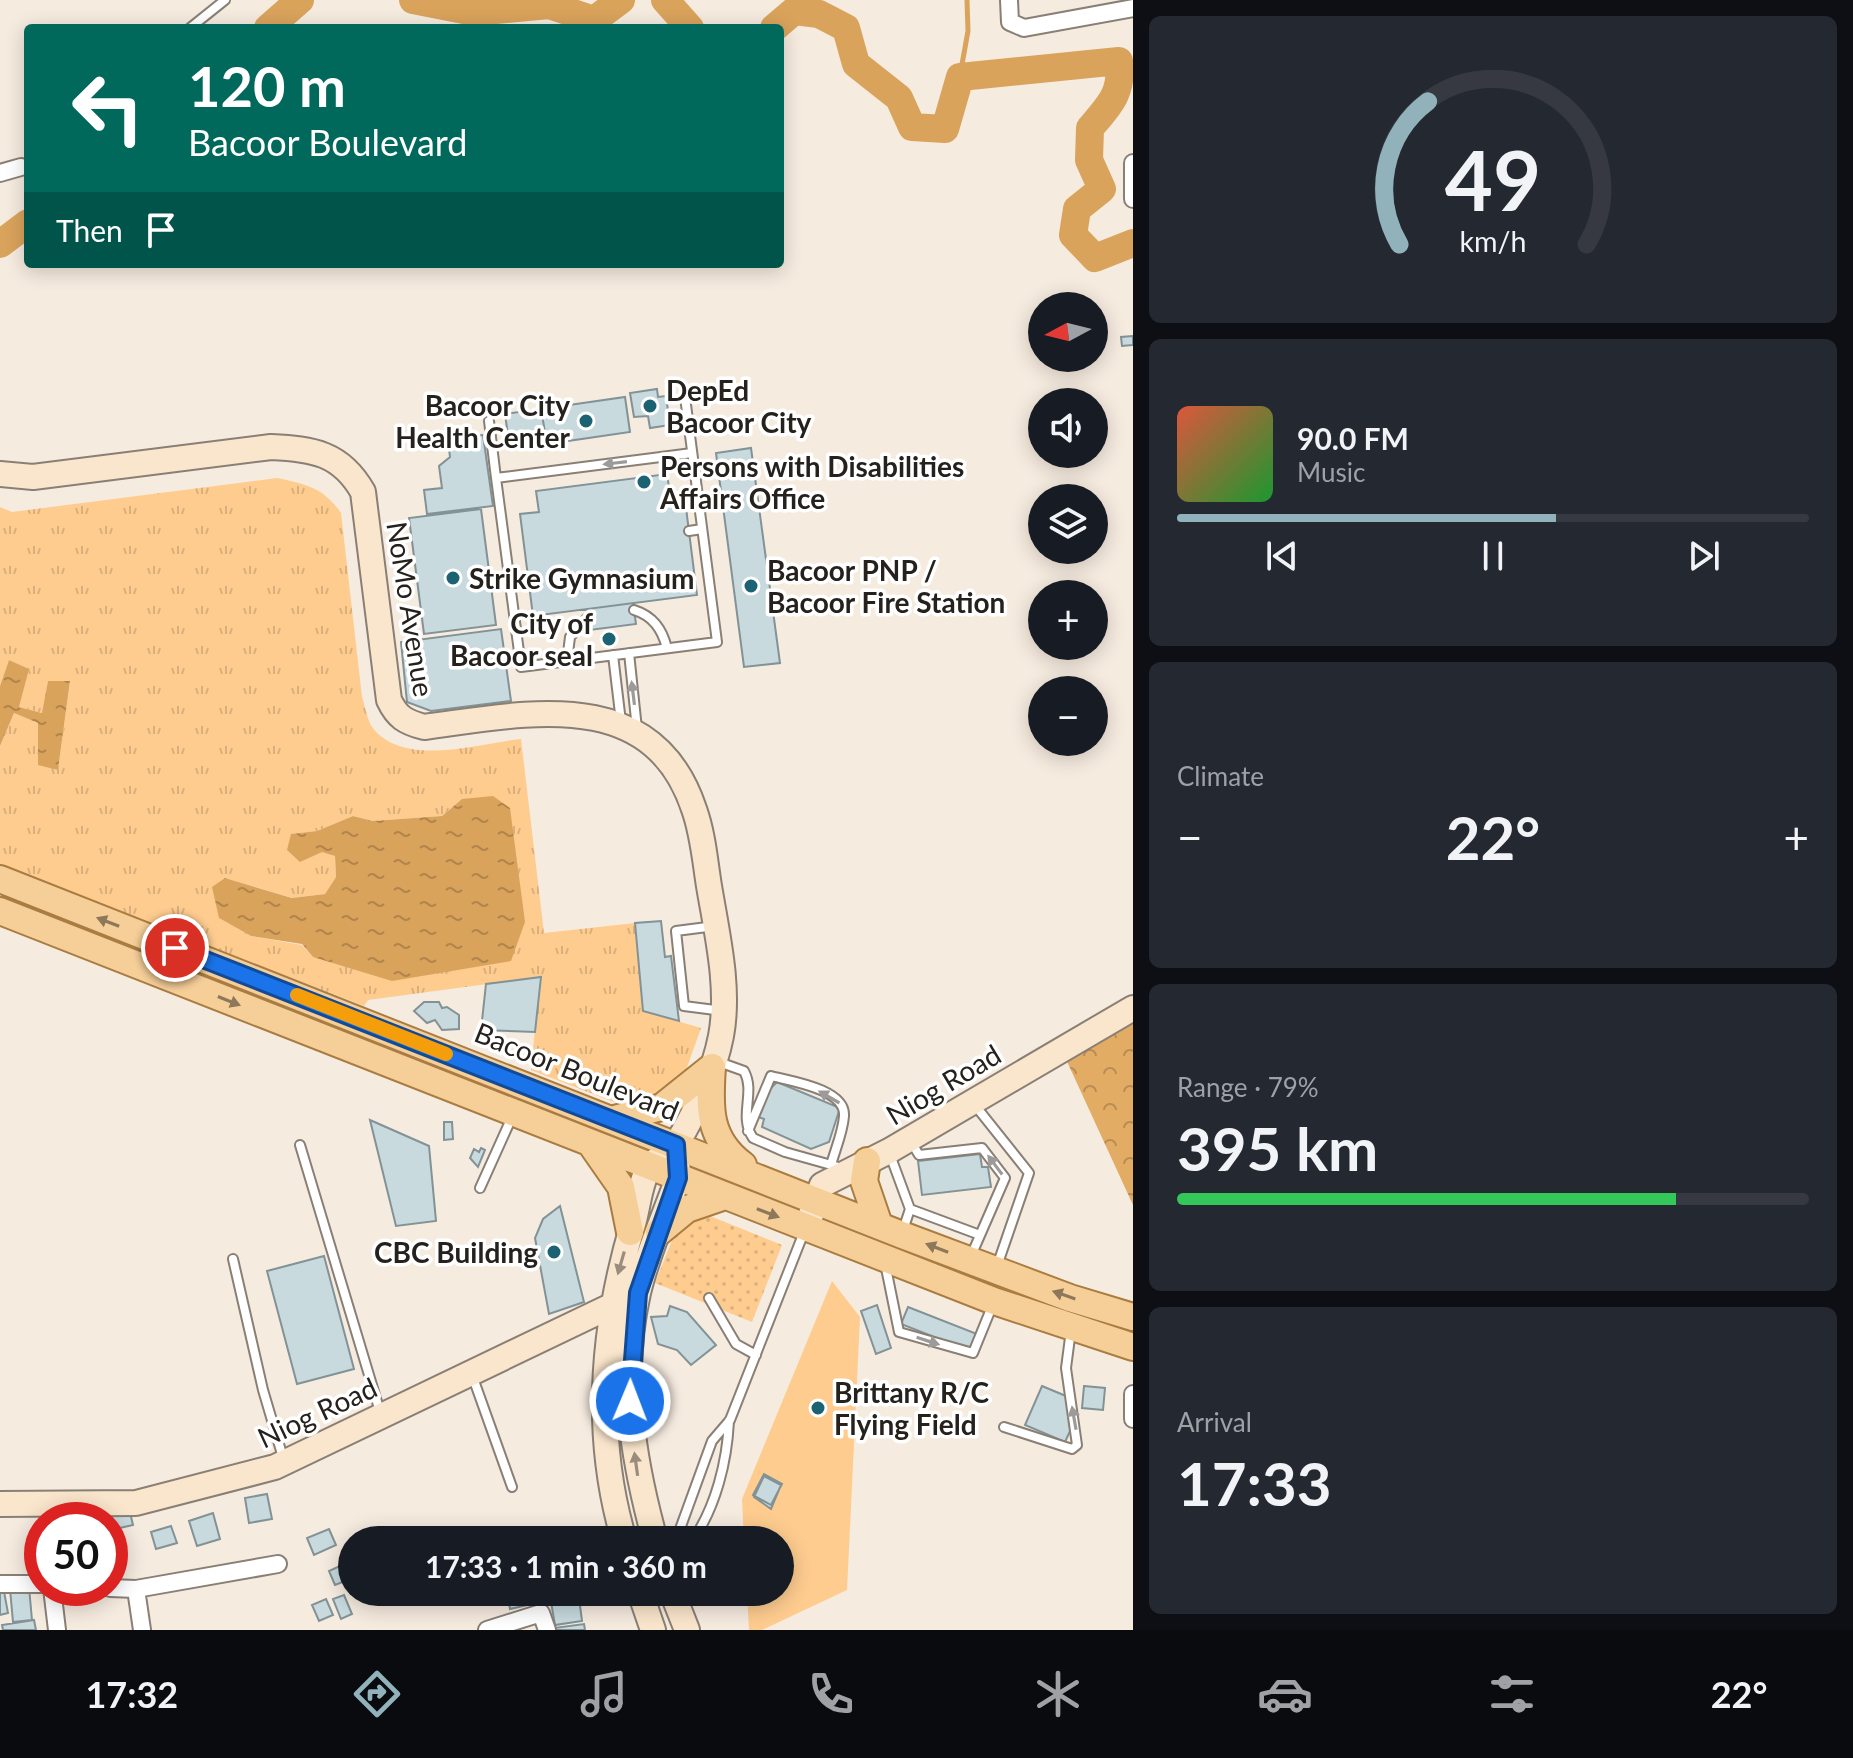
<!DOCTYPE html>
<html lang="en">
<head>
<meta charset="utf-8">
<style>
	body { margin:0; font-family:Lato,sans-serif; background:#242831; color:#f1f3f6; height:100vh; display:flex; flex-direction:column; font-size:30px; white-space:nowrap }
	* { box-sizing:border-box; margin:0 }
	p { font-size:26px; color:#9ea1a6 }
	.icon { flex:none; width:44px; height:44px; fill:none; stroke:currentColor; stroke-width:2; stroke-linecap:round; stroke-linejoin:round }
	.map { position:relative; flex:1; overflow:hidden }
	.details { display:flex; flex-direction:column; gap:16px; padding:16px; background:#0d0f14; width:720px }
	.details>* { flex:none }
	.guide { position:absolute; left:24px; top:24px; width:760px; height:244px; border-radius:8px; box-shadow:0 4px 20px #0003; background:#00695c; color:#fff; overflow:hidden }
	.needle { width:52px; rotate:263deg }
	.fabs { position:absolute; left:1028px; top:292px; display:grid; gap:16px }
	.fabs a { display:grid; place-items:center; width:80px; height:80px; border-radius:50%; background:#171b24; box-shadow:0 4px 20px #0003; font-size:40px }
	.speed { position:absolute; left:24px; top:1502px; display:flex; gap:16px; font-size:40px; font-weight:700; text-align:center }
	.speed>* { display:grid; place-content:center; width:104px; height:104px; border-radius:50%; background:#171b24; box-shadow:0 4px 20px #0003; line-height:1 }
	.speed .limit { border:12px solid #d22; background:#fff; color:#111 }
	.pin { position:absolute; display:grid; place-items:center; width:68px; height:68px; color:#fff; margin:-34px; border:4px solid #fff; border-radius:50%; box-shadow:0 2px 8px #0007 }
	.me { position:absolute; width:88px; margin:-44px; rotate:1deg; stroke-linejoin:round; filter:drop-shadow(0 0 6px #0008) }
	.turn { display:flex; align-items:center; gap:28px; height:168px; padding:0 32px; font-size:36px }
	.turn .icon { width:104px; height:104px; stroke-width:2.5 }
	.turn b { display:block; font-size:56px; line-height:68px }
	.then { display:flex; align-items:center; height:76px; padding:0 32px; background:#0003; gap:16px; font-size:30px }
	.big { font-size:60px; font-weight:700; line-height:1.1 }
	.details .widget { flex:1; display:flex; flex-direction:column; justify-content:center; gap:12px; min-width:0; padding:0 28px; border-radius:12px; background:#242831 }
	.details .dial { align-items:center; gap:0 }
	.dial svg { height:208px; overflow:visible; fill:none; stroke:#363941; stroke-width:7; stroke-linecap:round; text-anchor:middle }
	.dial text { fill:#f1f3f6; stroke:none }
	.song { display:flex; align-items:center; gap:24px }
	.cover { width:96px; height:96px; border-radius:12px; background:linear-gradient(135deg,hsl(10 70% 55%),hsl(130 70% 35%)) }
	.played { height:8px; border-radius:4px; background:linear-gradient(90deg,#91b2bb 60%,#363941 60%) }
	.keys { display:flex; justify-content:space-around; direction:ltr }
	.heat { display:flex; justify-content:space-between; align-items:center; font-size:44px; direction:ltr }
	.charge { height:12px; border-radius:6px; background:linear-gradient(90deg,#34c759 79%,#363941 0) }
	.trip { position:absolute; left:338px; top:1526px; width:456px; height:80px; border-radius:40px; background:#171b24; box-shadow:0 4px 20px #0003; font-weight:700; line-height:80px; text-align:center }
	.tabs { display:flex; height:128px; justify-content:space-around; align-items:center; background:#090b0e; color:#9ea1a6 }
	.tabs .icon { width:56px; height:56px }
	.tabs .active { color:#91b2bb }
	.tabs b { font-size:36px; color:#f1f3f6 }
	main { display:flex; flex:1; min-height:0 }
	.map>svg:first-child { display:block }
	.grass { fill:url(#grass-tufts); fill-rule:evenodd }
	.forest { fill:url(#forest-crowns) }
	.park { fill:url(#park-dots) }
	.garden { fill:#fecc8f }
	.water { fill:url(#water-ripples) }
	.lines { fill:none; stroke-linecap:round; stroke-linejoin:round }
	.stream { stroke:#daa35c; stroke-width:5 }
	.river { stroke:#daa35c; stroke-width:28 }
	.building { fill:#c8dade; stroke:#829296; stroke-width:2 }
	.lane-casing { stroke:#897f75; stroke-width:12 }
	.street-casing { stroke:#897f75; stroke-width:20 }
	.secondary-casing { stroke:#897f75; stroke-width:28 }
	.primary-casing { stroke:#a97c41; stroke-width:30 }
	.lane { stroke:#fff; stroke-width:8 }
	.street { stroke:#fff; stroke-width:16 }
	.secondary { stroke:#fae6cc; stroke-width:24 }
	.primary { stroke:#f6ce98; stroke-width:26 }
	.oneway { fill:#9d9b99 }
	.oneway2 { fill:#8e785a }
	.oneway3 { fill:#9a8d7d }
	.route-casing { stroke:#114b97; stroke-width:20 }
	.route { stroke:#1a73e8; stroke-width:14 }
	.slow { stroke:#f59e0b; stroke-width:14 }
	.poi-dot { fill:#1b6372; stroke:#fff; stroke-width:3 }
	.labels { text-anchor:middle; dominant-baseline:central; stroke-width:7; stroke-linejoin:round; paint-order:stroke }
	.poi-label { font-size:28px; font-weight:bold; fill:#25211d; stroke:#fff; text-anchor:start }
	.street-label { font-size:28px; fill:#25211d; stroke:#fff }
</style>
</head>
<body>
<main>
<div class="map">
<svg width="1133" height="1630" viewBox="0 0 1133 1630">
	<defs>
		<pattern id="grass-tufts" width="24" height="20" patternUnits="userSpaceOnUse" patternTransform="scale(2)"><rect width="24" height="20" fill="#fecc8f"/><path d="M3 7l-1-3M5 7V3M7 7l1-3M15 17l-1-3M17 17v-4M19 17l1-3" fill="none" stroke="#daaf7b"/></pattern>
		<pattern id="forest-crowns" width="20" height="18" patternUnits="userSpaceOnUse" patternTransform="scale(2)"><rect width="20" height="18" fill="#e3ac65"/><path d="M2 6a3 3 0 1 1 6 0M12 15a3 3 0 1 1 6 0" fill="none" stroke="#b88c53"/></pattern>
		<pattern id="park-dots" width="8" height="8" patternUnits="userSpaceOnUse" patternTransform="scale(2)"><rect width="8" height="8" fill="#fecc8f"/><path d="M2 2h.1M6 6h.1" fill="none" stroke="#daaf7b" stroke-width="1.8" stroke-linecap="round"/></pattern>
		<pattern id="water-ripples" width="26" height="14" patternUnits="userSpaceOnUse" patternTransform="scale(2)"><rect width="26" height="14" fill="#daa35c"/><path d="M2 4q2-2 4 0t4 0M15 11q2-2 4 0t4 0" fill="none" stroke="#b1844b"/></pattern>
	</defs>
	<rect width="100%" height="100%" fill="#f6ebdf"/>
	<path class="grass" d="M277 478C306 484 324 488 341 513L362 697C365 706 367 719 372 727 403 768 477 744 521 739L544 933 635 923 643 1011 701 1028 684 1076 637 1111 531 1070 540 977 368 1000 364 1006 0 865V746L14 713 38 723 39 764 58 770 70 682 48 681 43 713 19 707 28 669 9 660 0 686V507L12 512ZM462 799 324 958 313 957 302 945 251 936 219 918 225 878 293 898 325 894 336 877 335 856 292 834 317 831 353 816 373 821 442 816Z"/>
	<path class="forest" d="M1133 1015V1205L1064 1055Z"/>
	<path class="park" d="M705 1214 782 1245 752 1322 655 1283 677 1228Z"/>
	<path class="garden" d="M832 1281 860 1317 847 1590 762 1630H749L747 1592H780V1540H744L742 1499Z"/>
	<path class="water" d="M9 660 29 669 19 707 42 713 48 681H70L58 770 38 765V723L14 713 0 746V686Z
		M493 796 510 808 525 922 511 961 392 981 313 957 302 944 251 936 219 918 212 887 225 878 292 898 325 894 336 877 335 856 322 852 300 862 287 850 291 834 317 831 353 816 373 821 442 816 462 799Z"/>
	<g class="lines">
		<path class="stream" d="M959 81 968 31 967 0"/>
		<path class="river" d="M413 0 474 12 549 5 594 20 621 0
			M665 0 690 28
			M268 28 300 0
			M774 28 794 11 819 14 846 28 856 64 899 98 912 127 945 129 960 77 1119 61C1123 92 1110 105 1090 128L1089 160 1102 189 1077 209 1073 235 1095 258 1133 243
			M0 244 28 223"/>
	</g>
	<path class="building" d="M1133 336V345L1122 346 1121 337Z
		M657 389 658 397 666 396 670 425 650 428 648 416 634 417 630 393Z
		M625 397 630 432 547 444 541 409Z
		M541 409 547 444 510 450 505 414Z
		M483 435 493 506 427 514 424 490 442 488 439 466 450 457 448 440Z
		M751 448 780 663 744 667 716 453Z
		M667 474 670 494 684 492 697 595 533 616 520 514 539 512 536 491Z
		M481 509 496 625 424 634 409 518Z
		M633 603 636 624 590 630 587 609Z
		M501 629 511 701 431 711 407 702 401 642Z
		M661 921 665 957 671 956 679 1021 643 1011 635 923Z
		M541 977 535 1032 481 1030 486 984Z
		M424 1002H439L442 1008 447 1007 459 1015V1029L442 1030 435 1020 427 1023 414 1011Z
		M777 1082 840 1108 829 1142 811 1149 762 1127 764 1119 758 1117 769 1090Z
		M370 1120 429 1146 436 1221 396 1226Z
		M444 1122H452L453 1139 444 1140Z
		M481 1148 485 1150 478 1167 470 1158 474 1149 479 1152Z
		M980 1154 982 1167H988L991 1187 922 1195 918 1161Z
		M560 1206 584 1302 549 1314 535 1238 543 1219Z
		M324 1256 354 1369 297 1384 267 1271Z
		M877 1305 891 1348 876 1354 861 1311Z
		M670 1306 687 1312 716 1345 691 1365 677 1350 658 1344 651 1317 667 1316Z
		M908 1307 977 1334 970 1351 901 1324Z
		M1042 1386 1066 1396 1071 1429 1065 1442 1025 1425Z
		M1084 1386 1105 1388 1103 1410 1082 1408Z
		M764 1474 782 1484 771 1505 753 1495Z
		M764 1476 781 1485 771 1509 754 1497Z
		M267 1494 272 1519 249 1523 245 1498Z
		M128 1504 133 1525 115 1529 110 1509Z
		M84 1509V1520H54V1510Z
		M213 1513 220 1539 197 1546 189 1521Z
		M171 1526 177 1543 156 1549 151 1532Z
		M329 1529 336 1545 314 1555 307 1538Z
		M342 1565 348 1580 335 1585 329 1571Z
		M0 1586H3L8 1613 0 1615Z
		M29 1587 32 1620 13 1622 10 1589Z
		M507 1592H530L532 1604 510 1609Z
		M344 1595 352 1614 341 1619 333 1599Z
		M579 1598 582 1621 555 1625 551 1602Z
		M326 1599 333 1615 319 1621 312 1605Z
		M34 1620 36 1630H3L2 1625Z
		M584 1624 585 1630H555L554 1628Z"/>
	<g class="lines">
		<defs>
			<path id="lane" d="M190 28 225 0
				M685 397 717 642 521 667 496 478 692 453
				M489 421 496 478
				M689 531 702 529
				M634 610C653 616 662 629 667 648
				M629 653 637 729
				M613 655 621 722
				M567 661 570 637 588 617
				M715 926 676 931 684 1006 723 1011
				M716 1061 744 1071C756 1093 738 1116 753 1138L785 1152 842 1168
				M974 1104 1029 1173 997 1266
				M748 1131 771 1076C790 1081 846 1089 844 1116 843 1132 835 1150 831 1165
				M910 1140 919 1155 982 1148 1005 1178 971 1256
				M300 1145 381 1415
				M889 1152 910 1209 903 1230
				M480 1188 512 1117
				M910 1209 980 1235
				M233 1259 263 1390 284 1461
				M885 1263 899 1332 973 1353 993 1304
				M709 1298 736 1344 756 1355
				M472 1375 512 1487
				M1004 1427 1072 1449 1077 1445 1066 1368 1071 1330
				M676 1540 712 1441 730 1420 804 1232
				M693 1540C716 1506 727 1462 729 1421"/>
			<path id="street" d="M1009 0 1010 22 1024 28 1133 8
				M1133 163V199
				M0 173 21 167
				M1133 1394V1419
				M0 1584H42
				M52 1588 57 1630
				M110 1588 136 1589 278 1564
				M136 1589 142 1630
				M487 1630 541 1613 547 1630"/>
			<path id="secondary" d="M0 474 33 477 271 447C313 449 341 453 363 492L389 700C397 717 405 722 424 727 525 714 652 683 694 809 703 834 705 861 709 886 717 934 730 988 721 1036 714 1072 696 1112 677 1143 671 1153 657 1157 650 1166 640 1180 638 1208 633 1224 602 1328 593 1435 624 1540
				M806 1228 822 1185 889 1151 1133 1008
				M0 1504 136 1503 275 1467 638 1293
				M655 1540C633 1460 619 1376 638 1293 647 1254 665 1215 678 1178L677 1159
				M640 1592 653 1630
				M672 1592 687 1630"/>
			<path id="primary" d="M0 879 902 1235 1070 1298 1133 1317
				M0 911 994 1301 1133 1347
				M712 1067C709 1108 708 1139 743 1165
				M614 1119 662 1107 712 1067
				M591 1144 621 1187 630 1232
				M867 1161 864 1181 879 1225
				M659 1232 687 1209 725 1196"/>
		</defs>
		<use href="#lane" class="lane-casing"/>
		<use href="#street" class="street-casing"/>
		<use href="#secondary" class="secondary-casing"/>
		<use href="#primary" class="primary-casing"/>
		<use href="#lane" class="lane"/>
		<use href="#street" class="street"/>
		<use href="#secondary" class="secondary"/>
		<use href="#primary" class="primary"/>
	</g>
	<defs><path id="oneway-solid" d="M-6-.8H1V-3.2L6.5 0L1 3.2V.8H-6Z" transform="scale(2)"/></defs>
	<g class="oneway">
		<use href="#oneway-solid" transform="translate(615 463) rotate(173)"/>
		<use href="#oneway-solid" transform="translate(633 693) rotate(-97)"/>
		<use href="#oneway-solid" transform="translate(829 1097) rotate(-150)"/>
		<use href="#oneway-solid" transform="translate(995 1165) rotate(-127)"/>
		<use href="#oneway-solid" transform="translate(928 1341) rotate(18)"/>
		<use href="#oneway-solid" transform="translate(1074 1418) rotate(-100)"/>
	</g>
	<g class="oneway2">
		<use href="#oneway-solid" transform="translate(108 922) rotate(-159)"/>
		<use href="#oneway-solid" transform="translate(229 1001) rotate(22)"/>
		<use href="#oneway-solid" transform="translate(768 1213) rotate(21)"/>
		<use href="#oneway-solid" transform="translate(937 1248) rotate(-159)"/>
		<use href="#oneway-solid" transform="translate(1064 1295) rotate(-161)"/>
	</g>
	<g class="oneway3">
		<use href="#oneway-solid" transform="translate(621 1263) rotate(106)"/>
		<use href="#oneway-solid" transform="translate(636 1464) rotate(-98)"/>
	</g>
	<g class="lines">
		<defs>
			<path id="route" d="M175 948 676 1145 678 1178 638 1293 630 1401"/>
		</defs>
		<use href="#route" class="route-casing"/>
		<use href="#route" class="route"/>
		<path class="slow" d="M297 995 446 1054"/>
	</g>
	<g class="poi-dot">
		<circle cx="650" cy="406" r="8"/>
		<circle cx="586" cy="421" r="8"/>
		<circle cx="644" cy="482" r="8"/>
		<circle cx="453" cy="578" r="8"/>
		<circle cx="751" cy="586" r="8"/>
		<circle cx="609" cy="639" r="8"/>
		<circle cx="554" cy="1252" r="8"/>
		<circle cx="818" cy="1408" r="8"/>
	</g>
	<g class="labels">
		<g class="poi-label">
			<text x="666" y="390">DepEd<tspan x="666" dy="32">Bacoor City</tspan></text>
			<text x="570" y="405" text-anchor="end">Bacoor City<tspan x="570" dy="32">Health Center</tspan></text>
			<text x="660" y="466">Persons with Disabilities<tspan x="660" dy="32">Affairs Office</tspan></text>
			<text x="767" y="570">Bacoor PNP /<tspan x="767" dy="32">Bacoor Fire Station</tspan></text>
			<text x="469" y="578">Strike Gymnasium</text>
			<text x="593" y="623" text-anchor="end">City of<tspan x="593" dy="32">Bacoor seal</tspan></text>
			<text x="538" y="1252" text-anchor="end">CBC Building</text>
			<text x="834" y="1392">Brittany R/C<tspan x="834" dy="32">Flying Field</tspan></text>
		</g>
		<g class="street-label">
			<text transform="translate(411 609) rotate(81)">NoMo Avenue</text>
			<text transform="translate(577 1071) rotate(22)">Bacoor Boulevard</text>
			<text transform="translate(943 1084) rotate(-31)">Niog Road</text>
			<text transform="translate(317 1412) rotate(-25)">Niog Road</text>
		</g>
	</g>
</svg>
<div class="fabs">
<a><svg class="needle" viewBox="-14 -14 28 28"><path d="M0-13l5 13h-10z" fill="#e53935"/><path d="M0 13l5-13h-10z" fill="#9ea1a6"/></svg></a>
<a><svg class="icon" aria-label="sound" viewBox="0 0 24 24"><path d="M4 9h4l5-4v14l-5-4H4zM17 9q2 3 0 6"/></svg></a>
<a><svg class="icon" aria-label="layers" viewBox="0 0 24 24"><path d="M12 4l9 5-9 5-9-5zM3 14l9 5 9-5"/></svg></a>
<a>+</a>
<a>−</a>
</div>
<div class="speed"><div class="limit">50</div></div>
<div class="pin" style="left:175px;top:948px;background:#d93025"><svg class="icon" aria-label="arrive" viewBox="0 0 24 24"><path d="M6 21V4h12l-3 4 3 4H6"/></svg></div>
<svg class="me" style="left:630px;top:1401px" viewBox="-20 -20 40 40"><circle r="17" fill="#1a73e8" stroke="#fff" stroke-width="3"/><path d="M0-11L8 9 0 5-8 9z" fill="#fff"/></svg>
<div class="trip">17:33 · 1 min · 360 m</div>
<div class="guide">
<div class="turn"><svg class="icon" aria-label="left" viewBox="0 0 24 24"><path d="M17 20v-9H6M10 6l-5 5 5 5"/></svg><div><b>120 m</b>Bacoor Boulevard</div></div>
<div class="then">Then<svg class="icon" aria-label="arrive" viewBox="0 0 24 24"><path d="M6 21V4h12l-3 4 3 4H6"/></svg></div>
</div>
</div>
<section class="details">
<div class="widget dial"><svg viewBox="0 0 100 80">
<path d="M14 69A42 42 0 1 1 86 69"/>
<path d="M14 69A42 42 0 0 1 25 14" stroke="#91b2bb"/>
<text x="50" y="56" font-size="32" font-weight="700">49</text>
<text x="50" y="72" font-size="11">km/h</text>
</svg></div>
<div class="widget">
<div class="song"><i class="cover"></i><div><b>90.0 FM</b><p>Music</p></div></div>
<div class="played"></div>
<div class="keys"><svg class="icon" aria-label="previous" viewBox="0 0 24 24"><path d="M18 5L8 12l10 7zM5 5v14"/></svg><svg class="icon" aria-label="pause" viewBox="0 0 24 24"><path d="M8 5v14M16 5v14"/></svg><svg class="icon" aria-label="next" viewBox="0 0 24 24"><path d="M6 5l10 7-10 7zM19 5v14"/></svg></div>
</div>
<div class="widget"><p>Climate</p>
<div class="heat"><a>−</a><b class="big">22°</b><a>+</a></div>
</div>
<div class="widget"><p>Range · 79%</p><b class="big">395 km</b><div class="charge"></div></div>
<div class="widget"><p>Arrival</p><b class="big">17:33</b></div>
</section>
</main>
<nav class="tabs">
<b>17:32</b>
<svg class="icon active" aria-label="directions" viewBox="0 0 24 24"><path d="M12 3l9 9-9 9-9-9zM9 14v-3h6M13 9l2 2-2 2"/></svg>
<svg class="icon" aria-label="music" viewBox="0 0 24 24"><path d="M9 18V5l10-2v13"/><circle cx="6" cy="18" r="3"/><circle cx="16" cy="16" r="3"/></svg>
<svg class="icon" aria-label="phone" viewBox="0 0 24 24"><path d="M5 4h4l2 5-3 2q2 4 5 5l2-3 5 2v4C11 20 4 13 5 4z"/></svg>
<svg class="icon" aria-label="climate" viewBox="0 0 24 24"><path d="M12 3v18M4 7l16 10M4 17L20 7"/></svg>
<svg class="icon" aria-label="car" viewBox="0 0 24 24"><path d="M5 17H2v-5l4-1 3-4h7l3 4 3 1v5h-3M9 17h6M6 11h13"/><circle cx="7" cy="17" r="2"/><circle cx="17" cy="17" r="2"/></svg>
<svg class="icon" aria-label="filters" viewBox="0 0 24 24"><path d="M4 7h16M4 17h16"/><circle cx="9" cy="7" r="2"/><circle cx="15" cy="17" r="2"/></svg>
<b>22°</b>
</nav>
</body>
</html>
